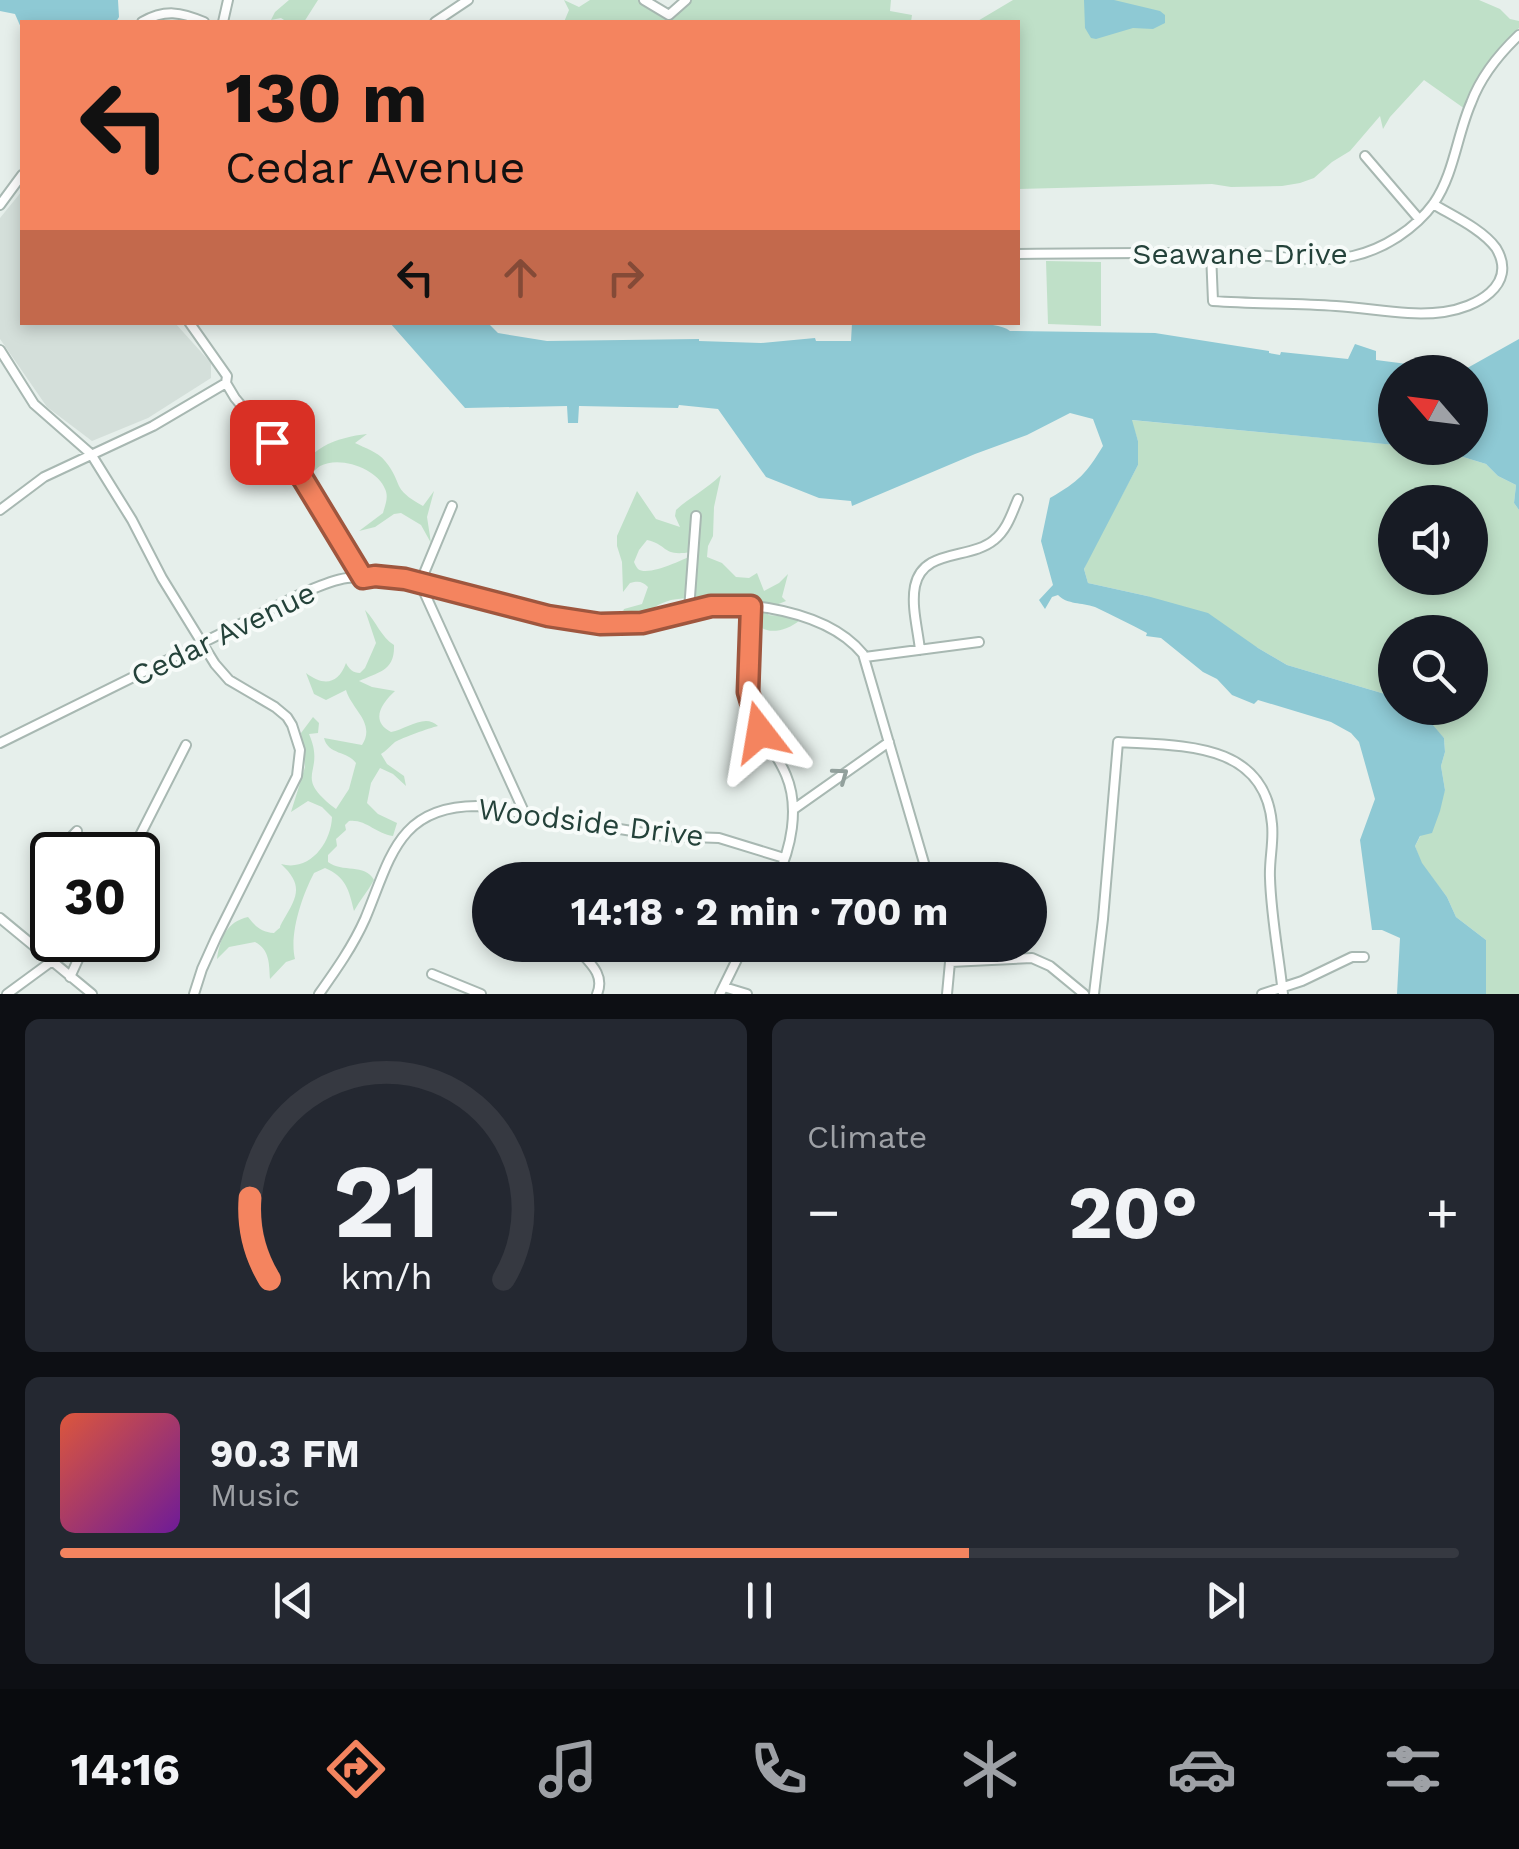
<!DOCTYPE html>
<html lang="en">
<head>
<meta charset="utf-8">
<style>
	body { margin:0; font-family:"Work Sans",sans-serif; background:#242831; color:#f1f3f6; height:100vh; display:flex; flex-direction:column; font-size:38px; white-space:nowrap }
	* { box-sizing:border-box; margin:0 }
	p { font-size:32px; color:#9ea1a6 }
	.icon { flex:none; width:55px; height:55px; fill:none; stroke:currentColor; stroke-width:2; stroke-linecap:round; stroke-linejoin:round }
	.map { position:relative; height:994px; overflow:hidden }
	.drawer { display:flex; flex-direction:column; gap:25px; padding:25px; background:#0d0f14; flex:1 }
	.drawer>* { flex:none }
	.top-card { position:absolute; left:20px; top:20px; width:1000px; height:305px; border-radius:0px; box-shadow:0 5px 15px #0003; background:#f4845f; color:#111; overflow:hidden }
	.needle { width:65px; rotate:298deg }
	.fabs { position:absolute; left:1378px; top:355px; display:grid; gap:20px }
	.fabs a { display:grid; place-items:center; width:110px; height:110px; border-radius:50%; background:#171b24; box-shadow:0 5px 15px #0003; font-size:50px }
	.speed { position:absolute; left:30px; top:832px; display:flex; gap:20px; font-size:50px; font-weight:700; text-align:center }
	.speed>* { display:grid; place-content:center; width:130px; height:130px; border-radius:50%; background:#171b24; box-shadow:0 5px 15px #0003; line-height:1 }
	.speed .limit { border:5px solid #111; border-radius:15px; background:#fff; color:#111 }
	.pin { position:absolute; display:grid; place-items:center; width:85px; height:85px; color:#fff; margin:-42px; border-radius:20px; box-shadow:0 5px 15px #0006 }
	.me { position:absolute; width:110px; margin:-55px; rotate:346deg; stroke-linejoin:round; filter:drop-shadow(0 0 8px #0008) }
	.turn { display:flex; align-items:center; gap:35px; height:210px; padding:0 40px; font-size:45px }
	.turn .icon { width:130px; height:130px; stroke-width:2.5 }
	.turn b { display:block; font-size:70px; line-height:85px }
	.lanes { display:flex; align-items:center; height:95px; padding:0 40px; background:#0003; justify-content:center; gap:50px; direction:ltr }
	.lanes .off { opacity:.35 }
	.big { font-size:75px; font-weight:700; line-height:1.1 }
	.drawer .tile { flex:1; display:flex; flex-direction:column; justify-content:center; gap:15px; min-width:0; padding:0 35px; border-radius:15px; background:#242831 }
	.drawer .dial { align-items:center; gap:0 }
	.dial svg { height:260px; overflow:visible; fill:none; stroke:#363941; stroke-width:7; stroke-linecap:round; text-anchor:middle }
	.dial text { fill:#f1f3f6; stroke:none }
	.song { display:flex; align-items:center; gap:30px }
	.cover { width:120px; height:120px; border-radius:15px; background:linear-gradient(135deg,hsl(10 70% 55%),hsl(280 70% 35%)) }
	.played { height:10px; border-radius:5px; background:linear-gradient(90deg,#f4845f 65%,#363941 65%) }
	.keys { display:flex; justify-content:space-around; direction:ltr }
	.heat { display:flex; justify-content:space-between; align-items:center; font-size:55px; direction:ltr }
	.drawer .tiles { flex:1; display:grid; gap:25px; grid-template-columns:1fr 1fr }
	.tile:last-child { grid-column:span 2 }
	.trip { position:absolute; left:472px; top:862px; width:575px; height:100px; border-radius:50px; background:#171b24; box-shadow:0 5px 15px #0003; font-weight:700; line-height:100px; text-align:center }
	.menu { display:flex; height:160px; justify-content:space-around; align-items:center; background:#090b0e; color:#9ea1a6 }
	.menu .icon { width:70px; height:70px }
	.menu .selected { color:#f4845f }
	.menu b { font-size:45px; color:#f1f3f6 }
	.map>svg:first-child { display:block }
	.built { fill:#d4dfda }
	.green { fill:#bfe0c8; fill-rule:evenodd }
	.water { fill:#8ec9d4 }
	.lines { fill:none; stroke-linecap:round; stroke-linejoin:round }
	.minor-casing { stroke:#a8b8b2; stroke-width:12 }
	.minor { stroke:#fff; stroke-width:8 }
	.oneway { stroke:#92a09c }
	.route-casing { stroke:#9f563e; stroke-width:25 }
	.route { stroke:#f4845f; stroke-width:18 }
	.labels { text-anchor:middle; dominant-baseline:central; stroke-width:8; stroke-linejoin:round; paint-order:stroke }
	.street-label { font-size:30px; fill:#24423a; stroke:#f7fbf9 }
</style>
</head>
<body>
<div class="map">
<svg width="1519" height="994" viewBox="0 0 1519 994">
	<rect width="100%" height="100%" fill="#e6efeb"/>
	<path class="built" d="M22 191V322L175 323 211 363V378L148 418 92 441 47 407 0 339V218Z"/>
	<path class="green" d="M289 0H318L304 22H284V20L281 18 271 20 275 12Z
		M564 0 579 7 590 0H645L665 15 684 0H891L890 11 912 15 911 22H564L569 10Z
		M1013 0H1479L1500 9 1510 19 1519 21V28C1494 52 1475 76 1465 109L1424 80 1390 117 1383 129 1380 116 1350 151 1332 162 1314 178 1300 183 1282 186 1231 187 1212 184 1018 189V22H976Z
		M1046 261 1101 262V326L1048 324Z
		M1131 420 1376 443 1395 445V448L1437 449 1486 464 1498 476 1516 485 1514 503 1519 510V994H1486V940L1456 917 1447 897 1421 863 1415 846 1445 790 1441 766 1445 752 1444 738 1416 708H1470V632H1395V697L1287 665 1258 648 1147 596 1088 583 1084 569 1092 551 1138 465V441ZM1395 502H1470V578H1395Z
		M367 434 355 443C365 448 378 452 385 461 404 484 390 488 423 506L434 491 427 517 431 543 421 525 401 513 394 514 375 527 359 531 383 513C385 505 389 497 385 489 378 469 340 455 320 466 314 470 308 478 301 482 301 449 338 437 367 434Z
		M721 475 714 507 713 536 708 546 707 557 722 563 736 577 749 578 757 573 764 591 779 583 788 574 782 597 786 601 776 605 768 615 790 617 800 620C781 637 745 636 760 603 738 600 692 595 671 600 655 604 643 617 626 618L622 614 624 609 642 604 648 587C642 581 638 581 630 583L623 592 622 562 617 546V536L637 491 656 519 680 527 675 516 676 510C690 497 707 489 721 475ZM647 540C669 545 662 557 691 552L695 554C684 559 648 577 638 569 636 567 635 564 634 562L639 550Z
		M365 610C376 621 381 637 394 645 395 671 378 672 359 681L372 687 395 691C381 704 370 721 391 732 407 729 425 713 438 726 429 728 402 738 395 742 390 746 386 751 381 754L387 764 404 776 406 786 393 774 380 768 371 783 367 803 378 814 397 823 393 836C376 834 366 819 349 821L345 825 346 830 336 839 337 846 328 855V862C342 873 365 863 374 880 368 891 360 900 354 911 349 890 346 877 325 868L314 873C302 896 289 934 295 959L286 962 270 979C269 964 270 950 255 942L229 947 217 959C220 939 226 922 248 917 256 927 261 932 274 933 286 922 275 934 284 919 297 897 304 885 281 864 309 872 331 844 332 817L322 807 308 801 291 812 305 767 301 733 313 717 319 723 318 733 309 734C327 775 290 774 336 809L349 789 356 763C348 751 328 755 324 738L362 745C376 723 352 710 346 690L326 700 314 694 306 673C323 686 338 685 346 663 349 669 353 673 360 673L365 668 376 643Z"/>
	<path class="water" d="M0 0H118L119 17 116 22H22V30L15 14 0 11Z
		M1084 0H1114L1160 11 1165 15V23L1153 29 1133 28 1096 39 1091 38 1085 28Z
		M913 322C941 328 993 318 1010 331L1155 333 1269 351V353L1280 355 1281 352 1348 359 1355 344 1376 351V360L1462 371 1519 339V510L1514 503 1516 485 1498 476 1486 464 1437 449 1421 448H1470V372H1395V445L1132 420 1138 441V465L1084 569 1088 583 1147 596 1208 613 1258 648 1287 665 1395 697V708H1416L1420 710 1444 738 1445 752 1441 766 1445 790 1440 811 1432 833 1420 836 1415 846 1422 863 1447 897 1456 917 1486 940V994H1397L1400 938 1382 930H1372L1360 840 1375 799 1359 742 1351 733 1331 722 1258 700 1254 704 1232 695 1217 679 1203 672 1161 638 1146 636 1147 633C1130 624 1112 615 1095 607 1081 602 1068 605 1058 595L1052 597 1045 609 1039 600 1053 585 1041 541 1050 498C1079 481 1086 474 1103 446L1093 419 1070 413 1027 435 975 454 852 506 851 501 819 498 766 477 718 409 679 405 678 408 579 406 578 423H568L567 406 465 408 390 323H488L498 333 547 341 699 339V341L761 343 815 338 816 341H851L852 323Z"/>
	<g class="lines">
		<defs>
			<path id="minor" d="M644 0 669 15 686 0
				M142 22C165 9 181 12 204 22
				M223 22 228 0
				M435 22 468 0
				M1365 156 1419 219
				M0 205 22 175
				M1211 253 1213 301C1254 304 1295 303 1336 306 1372 308 1408 317 1444 312 1474 308 1519 286 1496 248 1482 229 1453 216 1433 204
				M1018 254C1091 253 1165 252 1239 254 1276 255 1316 264 1353 256 1384 249 1415 229 1434 203 1454 174 1457 135 1471 103 1481 76 1498 55 1519 35
				M189 322 227 376 226 383 235 398 303 479 363 578
				M0 350 34 404 91 454 132 520 162 578 215 664 229 680 275 707 287 717 292 725 300 750 297 776 216 938 202 969 194 994
				M452 506 420 583 525 814
				M0 510 44 477 153 426 226 383
				M751 607C749 639 743 675 751 707 758 733 776 751 786 775 800 808 791 849 776 880
				M689 610 696 516
				M920 650C918 630 911 606 915 586 923 548 970 560 994 540 1007 530 1012 513 1018 499
				M865 657 979 642
				M0 743 303 593C317 587 332 580 347 578 431 568 517 619 602 624 641 627 670 611 707 606 727 604 749 605 768 608 803 614 840 626 863 654L929 880
				M794 809 889 742
				M54 855 77 831
				M130 855 186 745
				M779 874 798 880
				M0 918 92 994
				M574 945C587 961 606 973 597 994
				M950 962 1032 958 1050 966 1084 994
				M432 974 481 994
				M70 977 87 940
				M724 987 747 994
				M7 994 52 961
				M319 994C336 970 353 946 365 919 390 860 397 806 477 806L663 836 719 838 784 858
				M720 994 744 945
				M947 994 950 962 948 945
				M1094 994 1103 919 1118 742C1180 746 1265 741 1272 824 1274 842 1269 860 1270 878 1271 916 1279 956 1283 994
				M1262 994 1302 981 1352 957H1364"/>
		</defs>
		<use href="#minor" class="minor-casing"/>
		<use href="#minor" class="minor"/>
	</g>
	<defs><path id="oneway-chevron" d="M-2-3.5L2.5 0L-2 3.5" fill="none" stroke-width="1.6" stroke-linecap="round" stroke-linejoin="round" transform="scale(2.5)"/></defs>
	<use class="oneway" href="#oneway-chevron" transform="translate(841 775) rotate(-36)"/>
	<g class="lines">
		<defs>
			<path id="route" d="M272 442 303 479 363 578 375 576 405 579 548 616 600 624 642 623 711 606H751L748 692 760 732"/>
		</defs>
		<use href="#route" class="route-casing"/>
		<use href="#route" class="route"/>
	</g>
	<g class="labels">
		<g class="street-label">
			<text x="1240" y="253">Seawane Drive</text>
			<text transform="translate(223 634) rotate(-26)">Cedar Avenue</text>
			<text transform="translate(591 822) rotate(7)">Woodside Drive</text>
		</g>
	</g>
</svg>
<div class="fabs">
<a><svg class="needle" viewBox="-14 -14 28 28"><path d="M0-13l5 13h-10z" fill="#e53935"/><path d="M0 13l5-13h-10z" fill="#9ea1a6"/></svg></a>
<a><svg class="icon" aria-label="sound" viewBox="0 0 24 24"><path d="M4 9h4l5-4v14l-5-4H4zM17 9q2 3 0 6"/></svg></a>
<a><svg class="icon" aria-label="search" viewBox="0 0 24 24"><circle cx="10" cy="10" r="6"/><path d="M15 15l6 6"/></svg></a>
</div>
<div class="speed"><div class="limit">30</div></div>
<div class="pin" style="left:272px;top:442px;background:#d93025"><svg class="icon" aria-label="arrive" viewBox="0 0 24 24"><path d="M6 21V4h12l-3 4 3 4H6"/></svg></div>
<svg class="me" style="left:760px;top:732px" viewBox="-20 -20 40 40"><path d="M0-17L14 15 0 8-14 15z" fill="#f4845f" stroke="#fff" stroke-width="4"/></svg>
<div class="trip">14:18 · 2 min · 700 m</div>
<div class="top-card">
<div class="turn"><svg class="icon" aria-label="left" viewBox="0 0 24 24"><path d="M17 20v-9H6M10 6l-5 5 5 5"/></svg><div><b>130 m</b>Cedar Avenue</div></div>
<div class="lanes"><svg class="icon" aria-label="left" viewBox="0 0 24 24"><path d="M17 20v-9H6M10 6l-5 5 5 5"/></svg><svg class="icon off" aria-label="ahead" viewBox="0 0 24 24"><path d="M12 20V5M6 11l6-6 6 6"/></svg><svg class="icon off" aria-label="right" viewBox="0 0 24 24"><path d="M7 20v-9h11M14 6l5 5-5 5"/></svg></div>
</div>
</div>
<section class="drawer">
<div class="tiles">
<div class="tile dial"><svg viewBox="0 0 100 80">
<path d="M14 69A42 42 0 1 1 86 69"/>
<path d="M14 69A42 42 0 0 1 8 44" stroke="#f4845f"/>
<text x="50" y="56" font-size="32" font-weight="700">21</text>
<text x="50" y="72" font-size="11">km/h</text>
</svg></div>
<div class="tile"><p>Climate</p>
<div class="heat"><a>−</a><b class="big">20°</b><a>+</a></div>
</div>
<div class="tile">
<div class="song"><i class="cover"></i><div><b>90.3 FM</b><p>Music</p></div></div>
<div class="played"></div>
<div class="keys"><svg class="icon" aria-label="previous" viewBox="0 0 24 24"><path d="M18 5L8 12l10 7zM5 5v14"/></svg><svg class="icon" aria-label="pause" viewBox="0 0 24 24"><path d="M8 5v14M16 5v14"/></svg><svg class="icon" aria-label="next" viewBox="0 0 24 24"><path d="M6 5l10 7-10 7zM19 5v14"/></svg></div>
</div>
</div>
</section>
<nav class="menu">
<b>14:16</b>
<svg class="icon selected" aria-label="directions" viewBox="0 0 24 24"><path d="M12 3l9 9-9 9-9-9zM9 14v-3h6M13 9l2 2-2 2"/></svg>
<svg class="icon" aria-label="music" viewBox="0 0 24 24"><path d="M9 18V5l10-2v13"/><circle cx="6" cy="18" r="3"/><circle cx="16" cy="16" r="3"/></svg>
<svg class="icon" aria-label="phone" viewBox="0 0 24 24"><path d="M5 4h4l2 5-3 2q2 4 5 5l2-3 5 2v4C11 20 4 13 5 4z"/></svg>
<svg class="icon" aria-label="climate" viewBox="0 0 24 24"><path d="M12 3v18M4 7l16 10M4 17L20 7"/></svg>
<svg class="icon" aria-label="car" viewBox="0 0 24 24"><path d="M5 17H2v-5l4-1 3-4h7l3 4 3 1v5h-3M9 17h6M6 11h13"/><circle cx="7" cy="17" r="2"/><circle cx="17" cy="17" r="2"/></svg>
<svg class="icon" aria-label="filters" viewBox="0 0 24 24"><path d="M4 7h16M4 17h16"/><circle cx="9" cy="7" r="2"/><circle cx="15" cy="17" r="2"/></svg>
</nav>
</body>
</html>
